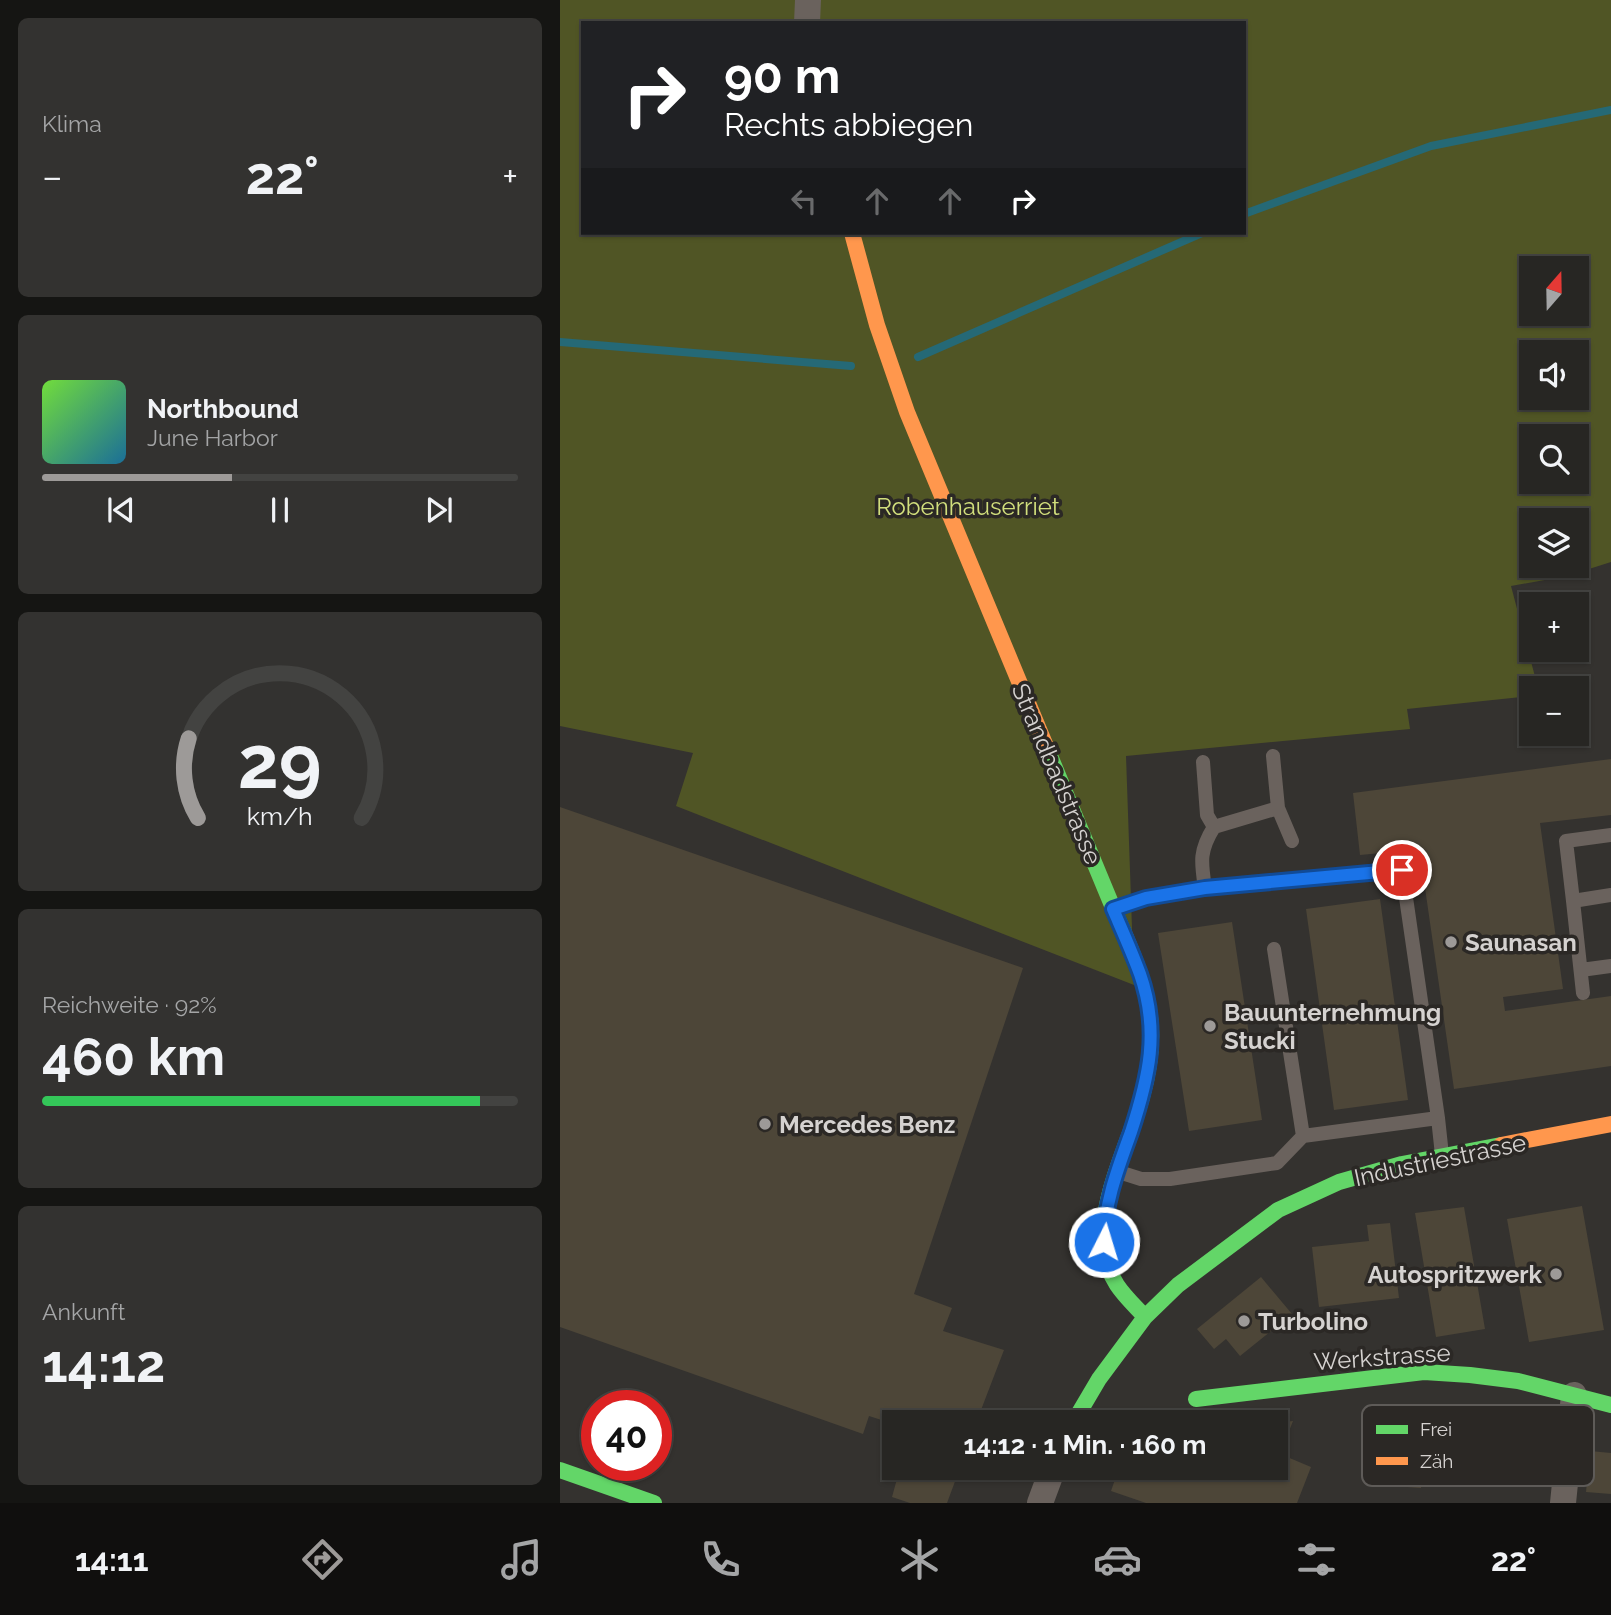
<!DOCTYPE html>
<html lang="de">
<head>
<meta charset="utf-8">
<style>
	body { margin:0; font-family:Raleway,sans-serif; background:#333230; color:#f1f3f6; height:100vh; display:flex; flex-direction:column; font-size:26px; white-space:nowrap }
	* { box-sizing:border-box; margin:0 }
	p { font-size:23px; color:#a4a5a6 }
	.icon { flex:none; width:38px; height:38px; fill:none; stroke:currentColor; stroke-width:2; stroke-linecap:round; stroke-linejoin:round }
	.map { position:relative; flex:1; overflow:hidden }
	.sheet { display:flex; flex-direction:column; gap:18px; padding:18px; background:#151513; width:560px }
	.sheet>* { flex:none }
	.guide { position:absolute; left:21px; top:21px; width:665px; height:214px; border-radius:0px; box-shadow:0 2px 5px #0004,0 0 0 2px #434341; background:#202124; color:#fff; overflow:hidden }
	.needle { width:46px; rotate:20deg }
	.tools { position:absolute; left:959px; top:256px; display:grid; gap:14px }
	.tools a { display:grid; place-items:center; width:70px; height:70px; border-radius:0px; background:#272623; box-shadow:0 2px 5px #0004,0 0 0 2px #434341; font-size:35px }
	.speed { position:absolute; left:21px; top:1390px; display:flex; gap:14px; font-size:35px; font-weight:700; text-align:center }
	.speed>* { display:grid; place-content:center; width:91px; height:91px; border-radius:50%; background:#272623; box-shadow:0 2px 5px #0004,0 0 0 2px #434341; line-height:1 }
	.speed .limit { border:10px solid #d22; background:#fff; color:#111 }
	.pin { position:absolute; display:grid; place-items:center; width:60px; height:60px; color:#fff; margin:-30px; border:4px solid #fff; border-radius:50%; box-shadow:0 2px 7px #0007 }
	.me { position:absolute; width:77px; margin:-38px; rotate:5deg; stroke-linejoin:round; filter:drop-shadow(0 0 5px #0008) }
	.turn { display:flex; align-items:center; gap:24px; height:147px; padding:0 28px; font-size:32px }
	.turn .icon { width:91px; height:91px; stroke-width:2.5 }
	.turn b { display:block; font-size:49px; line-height:60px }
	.lanes { display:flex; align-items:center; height:66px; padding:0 28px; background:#0003; justify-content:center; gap:35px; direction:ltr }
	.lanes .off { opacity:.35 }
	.big { font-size:52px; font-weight:700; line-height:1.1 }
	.sheet .tile { flex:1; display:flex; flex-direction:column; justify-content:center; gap:10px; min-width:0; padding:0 24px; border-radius:10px; background:#333230 }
	.sheet .dial { align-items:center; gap:0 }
	.dial svg { height:182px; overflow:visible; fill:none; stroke:#434341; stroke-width:7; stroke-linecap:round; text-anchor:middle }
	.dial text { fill:#f1f3f6; stroke:none }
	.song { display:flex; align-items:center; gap:21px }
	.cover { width:84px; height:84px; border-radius:10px; background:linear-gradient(135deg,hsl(100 70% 55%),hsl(200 70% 35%)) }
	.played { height:7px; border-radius:4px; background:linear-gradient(90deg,#9d9a98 40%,#434341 40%) }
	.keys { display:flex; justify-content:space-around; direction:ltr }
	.heat { display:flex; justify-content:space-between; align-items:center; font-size:38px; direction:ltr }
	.charge { height:10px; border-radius:5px; background:linear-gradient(90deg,#34c759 92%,#434341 0) }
	.trip { position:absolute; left:322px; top:1410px; width:406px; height:70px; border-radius:0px; background:#272623; box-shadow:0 2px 5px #0004,0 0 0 2px #434341; font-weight:700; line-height:70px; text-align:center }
	.menu { display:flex; height:112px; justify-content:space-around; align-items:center; background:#100f0e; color:#a4a5a6 }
	.menu .icon { width:49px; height:49px }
	.menu .selected { color:#9d9a98 }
	.menu b { font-size:32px; color:#f1f3f6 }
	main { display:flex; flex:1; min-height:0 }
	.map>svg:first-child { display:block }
	.green { fill:#505525; fill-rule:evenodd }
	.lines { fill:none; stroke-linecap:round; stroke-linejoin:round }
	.stream { stroke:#256976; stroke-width:8 }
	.building { fill:#4d4638 }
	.lane { stroke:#6a625d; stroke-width:14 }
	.street { stroke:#6a625d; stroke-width:26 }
	.fast { stroke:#63d668; stroke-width:16 }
	.slow { stroke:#ff974d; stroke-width:16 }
	.route-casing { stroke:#114b97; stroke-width:18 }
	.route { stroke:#1a73e8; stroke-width:12 }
	.poi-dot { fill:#9d9a98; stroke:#2b2825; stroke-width:2.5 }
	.labels { text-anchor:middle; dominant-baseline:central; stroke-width:7; stroke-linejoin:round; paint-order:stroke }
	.park-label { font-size:24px; fill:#d1de7c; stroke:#2b2825 }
	.street-label { font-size:24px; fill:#d5d2d0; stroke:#2b2825 }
	.poi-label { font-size:24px; font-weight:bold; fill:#d5d2d0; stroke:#2b2825; text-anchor:start }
	.key { fill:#2b2825; stroke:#5e5b58; stroke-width:2 }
	.key-label { font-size:19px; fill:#d5d2d0 }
</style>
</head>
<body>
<main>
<section class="sheet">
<div class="tile"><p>Klima</p>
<div class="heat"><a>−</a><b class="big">22°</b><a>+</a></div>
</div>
<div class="tile">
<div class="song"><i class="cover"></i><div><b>Northbound</b><p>June Harbor</p></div></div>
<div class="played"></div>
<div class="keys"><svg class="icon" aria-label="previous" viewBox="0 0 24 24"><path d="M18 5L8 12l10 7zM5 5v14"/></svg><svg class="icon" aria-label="pause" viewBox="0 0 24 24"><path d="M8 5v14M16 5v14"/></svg><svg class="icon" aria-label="next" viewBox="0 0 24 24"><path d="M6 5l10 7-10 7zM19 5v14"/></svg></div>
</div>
<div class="tile dial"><svg viewBox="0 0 100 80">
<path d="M14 69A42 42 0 1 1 86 69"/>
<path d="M14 69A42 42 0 0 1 10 34" stroke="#9d9a98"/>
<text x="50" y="56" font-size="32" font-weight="700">29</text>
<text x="50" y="72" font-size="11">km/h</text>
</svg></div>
<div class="tile"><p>Reichweite · 92%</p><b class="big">460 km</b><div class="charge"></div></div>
<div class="tile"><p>Ankunft</p><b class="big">14:12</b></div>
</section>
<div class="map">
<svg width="1051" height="1503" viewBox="0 0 1051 1503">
	<rect width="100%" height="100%" fill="#34322f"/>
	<path class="green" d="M0 0H1051V562L1007 576 951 586 978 688H971V696L847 709 850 729 566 756 574 985 116 806 133 753 0 726ZM23 23H684V233H23ZM971 268H1017V313H971ZM971 352H1017V397H971ZM971 436H1017V481H971ZM971 520H1017V565H971Z"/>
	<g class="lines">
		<path class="stream" d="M684 214 871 146 1051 110
			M0 342 291 366
			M358 357 642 233"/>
	</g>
	<path class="building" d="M1051 759V815L980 823 1003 989 943 997 945 1011 1051 996V1066L894 1089 865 888 864 849 800 855 793 793Z
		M0 807 463 968 354 1294 392 1308 383 1331 444 1350 416 1423H334V1424L309 1416 303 1434 0 1327Z
		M820 899 848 1100 774 1110 746 909Z
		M672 922 702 1120 629 1131 598 933Z
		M1022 1206 1044 1330 969 1342 947 1219Z
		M904 1207 925 1329 876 1337 855 1213Z
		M830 1223 839 1298 759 1307 752 1247 809 1241 807 1225Z
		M701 1277 732 1314 680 1356 666 1339 654 1349 637 1329Z
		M733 1421 720 1454 751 1467 737 1503H586L551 1491 559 1468H716V1423Z
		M806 1421 867 1426 861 1488 833 1486V1473L805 1470Z
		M922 1434 962 1437 961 1456 982 1458 979 1486 937 1483 939 1473 919 1472Z
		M1030 1451 1051 1453V1494L1026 1492Z
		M340 1468H400L387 1503H350L332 1497Z"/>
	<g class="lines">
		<path class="lane" d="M713 756 718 808
			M643 762 647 815 654 827
			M1051 835 1006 841 1013 901 1051 895
			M645 888C641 862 639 851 654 827L718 808 732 841
			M1013 901 1023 993
			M554 908 586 898 645 888 842 870 878 1118 743 1136 717 1163 610 1179H581L559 1172
			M714 949 743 1136
			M1021 970 1051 966
			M878 1118 882 1155"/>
		<path class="street" d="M247 23 248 0
			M480 1503 493 1468
			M1003 1503 1014 1395"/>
		<path class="fast" d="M488 751C509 802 530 852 551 903 568 943 589 984 591 1029 592 1052 588 1075 582 1097 567 1153 521 1229 557 1285 565 1297 576 1307 585 1317
			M636 1399 864 1372 910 1375 958 1381 1051 1405
			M513 1423 539 1379 585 1317 618 1285 718 1210 779 1182 842 1164 941 1145
			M0 1470 94 1503"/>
		<path class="slow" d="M292 233 317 325 347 412 488 751
			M941 1145 1051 1124"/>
	</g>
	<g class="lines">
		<defs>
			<path id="route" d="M544 1242C544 1204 558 1168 571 1132 589 1077 600 1031 580 974 572 952 562 930 553 909L586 898 645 888 842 870"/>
		</defs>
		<use href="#route" class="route-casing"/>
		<use href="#route" class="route"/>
	</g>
	<g class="poi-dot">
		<circle cx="891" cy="942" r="7"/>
		<circle cx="650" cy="1026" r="7"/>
		<circle cx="205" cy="1124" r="7"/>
		<circle cx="996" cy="1274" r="7"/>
		<circle cx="684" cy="1321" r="7"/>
	</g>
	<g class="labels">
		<g class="park-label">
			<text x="408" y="506">Robenhauserriet</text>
		</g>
		<g class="street-label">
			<text transform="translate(497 774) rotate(67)">Strandbadstrasse</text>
			<text transform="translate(880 1160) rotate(-12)">Industriestrasse</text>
			<text transform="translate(822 1357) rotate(-4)">Werkstrasse</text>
		</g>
		<g class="poi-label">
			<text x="905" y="942">Saunasan</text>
			<text x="664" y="1012">Bauunternehmung<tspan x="664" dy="28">Stucki</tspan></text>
			<text x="219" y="1124">Mercedes Benz</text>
			<text x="982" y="1274" text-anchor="end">Autospritzwerk</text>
			<text x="698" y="1321">Turbolino</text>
		</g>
	</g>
	<rect x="802" y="1405" width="232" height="81" rx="10" class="key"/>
	<rect x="816" y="1425" width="32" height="9" fill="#63d668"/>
	<rect x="816" y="1457" width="32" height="8" fill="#ff974d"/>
	<g class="key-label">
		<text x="860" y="1436">Frei</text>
		<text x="860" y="1468">Zäh</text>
	</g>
</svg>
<div class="tools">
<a><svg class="needle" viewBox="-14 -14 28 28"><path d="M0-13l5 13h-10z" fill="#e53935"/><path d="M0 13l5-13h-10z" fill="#a4a5a6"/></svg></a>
<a><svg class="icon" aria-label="sound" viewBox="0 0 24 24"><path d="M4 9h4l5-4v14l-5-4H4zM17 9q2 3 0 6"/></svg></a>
<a><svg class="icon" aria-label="search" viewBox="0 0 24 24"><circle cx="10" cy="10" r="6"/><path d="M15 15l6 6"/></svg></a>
<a><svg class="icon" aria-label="layers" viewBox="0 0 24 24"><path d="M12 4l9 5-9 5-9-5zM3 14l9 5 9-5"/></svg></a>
<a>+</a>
<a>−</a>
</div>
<div class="speed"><div class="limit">40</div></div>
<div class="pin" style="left:842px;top:870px;background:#d93025"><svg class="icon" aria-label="arrive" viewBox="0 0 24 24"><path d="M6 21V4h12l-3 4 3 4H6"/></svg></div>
<svg class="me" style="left:544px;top:1242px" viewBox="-20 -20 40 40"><circle r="17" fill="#1a73e8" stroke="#fff" stroke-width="3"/><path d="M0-11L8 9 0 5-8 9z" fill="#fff"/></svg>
<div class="trip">14:12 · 1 Min. · 160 m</div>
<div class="guide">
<div class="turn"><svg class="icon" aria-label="right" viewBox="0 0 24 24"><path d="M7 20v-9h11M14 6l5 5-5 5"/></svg><div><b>90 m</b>Rechts abbiegen</div></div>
<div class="lanes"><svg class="icon off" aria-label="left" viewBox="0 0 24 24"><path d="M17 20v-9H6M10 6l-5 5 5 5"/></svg><svg class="icon off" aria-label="ahead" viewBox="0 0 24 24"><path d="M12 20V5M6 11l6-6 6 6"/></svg><svg class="icon off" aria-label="ahead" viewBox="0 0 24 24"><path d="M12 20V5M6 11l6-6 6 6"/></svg><svg class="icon" aria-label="right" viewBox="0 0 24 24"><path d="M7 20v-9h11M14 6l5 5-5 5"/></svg></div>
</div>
</div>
</main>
<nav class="menu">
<b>14:11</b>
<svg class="icon selected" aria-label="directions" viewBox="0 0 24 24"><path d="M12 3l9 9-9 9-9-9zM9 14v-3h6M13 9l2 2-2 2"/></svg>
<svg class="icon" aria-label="music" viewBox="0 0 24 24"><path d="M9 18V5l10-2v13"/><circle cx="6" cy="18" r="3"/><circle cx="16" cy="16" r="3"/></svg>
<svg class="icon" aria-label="phone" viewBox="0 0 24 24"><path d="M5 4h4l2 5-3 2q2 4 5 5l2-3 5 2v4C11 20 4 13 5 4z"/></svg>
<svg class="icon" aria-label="climate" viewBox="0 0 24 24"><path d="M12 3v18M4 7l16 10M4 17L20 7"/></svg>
<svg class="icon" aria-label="car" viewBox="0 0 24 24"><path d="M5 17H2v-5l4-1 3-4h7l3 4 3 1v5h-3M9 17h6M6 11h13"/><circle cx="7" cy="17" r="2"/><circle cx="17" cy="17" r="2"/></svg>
<svg class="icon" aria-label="filters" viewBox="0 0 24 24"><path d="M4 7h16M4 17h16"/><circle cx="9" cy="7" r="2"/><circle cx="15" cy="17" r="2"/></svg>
<b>22°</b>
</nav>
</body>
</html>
